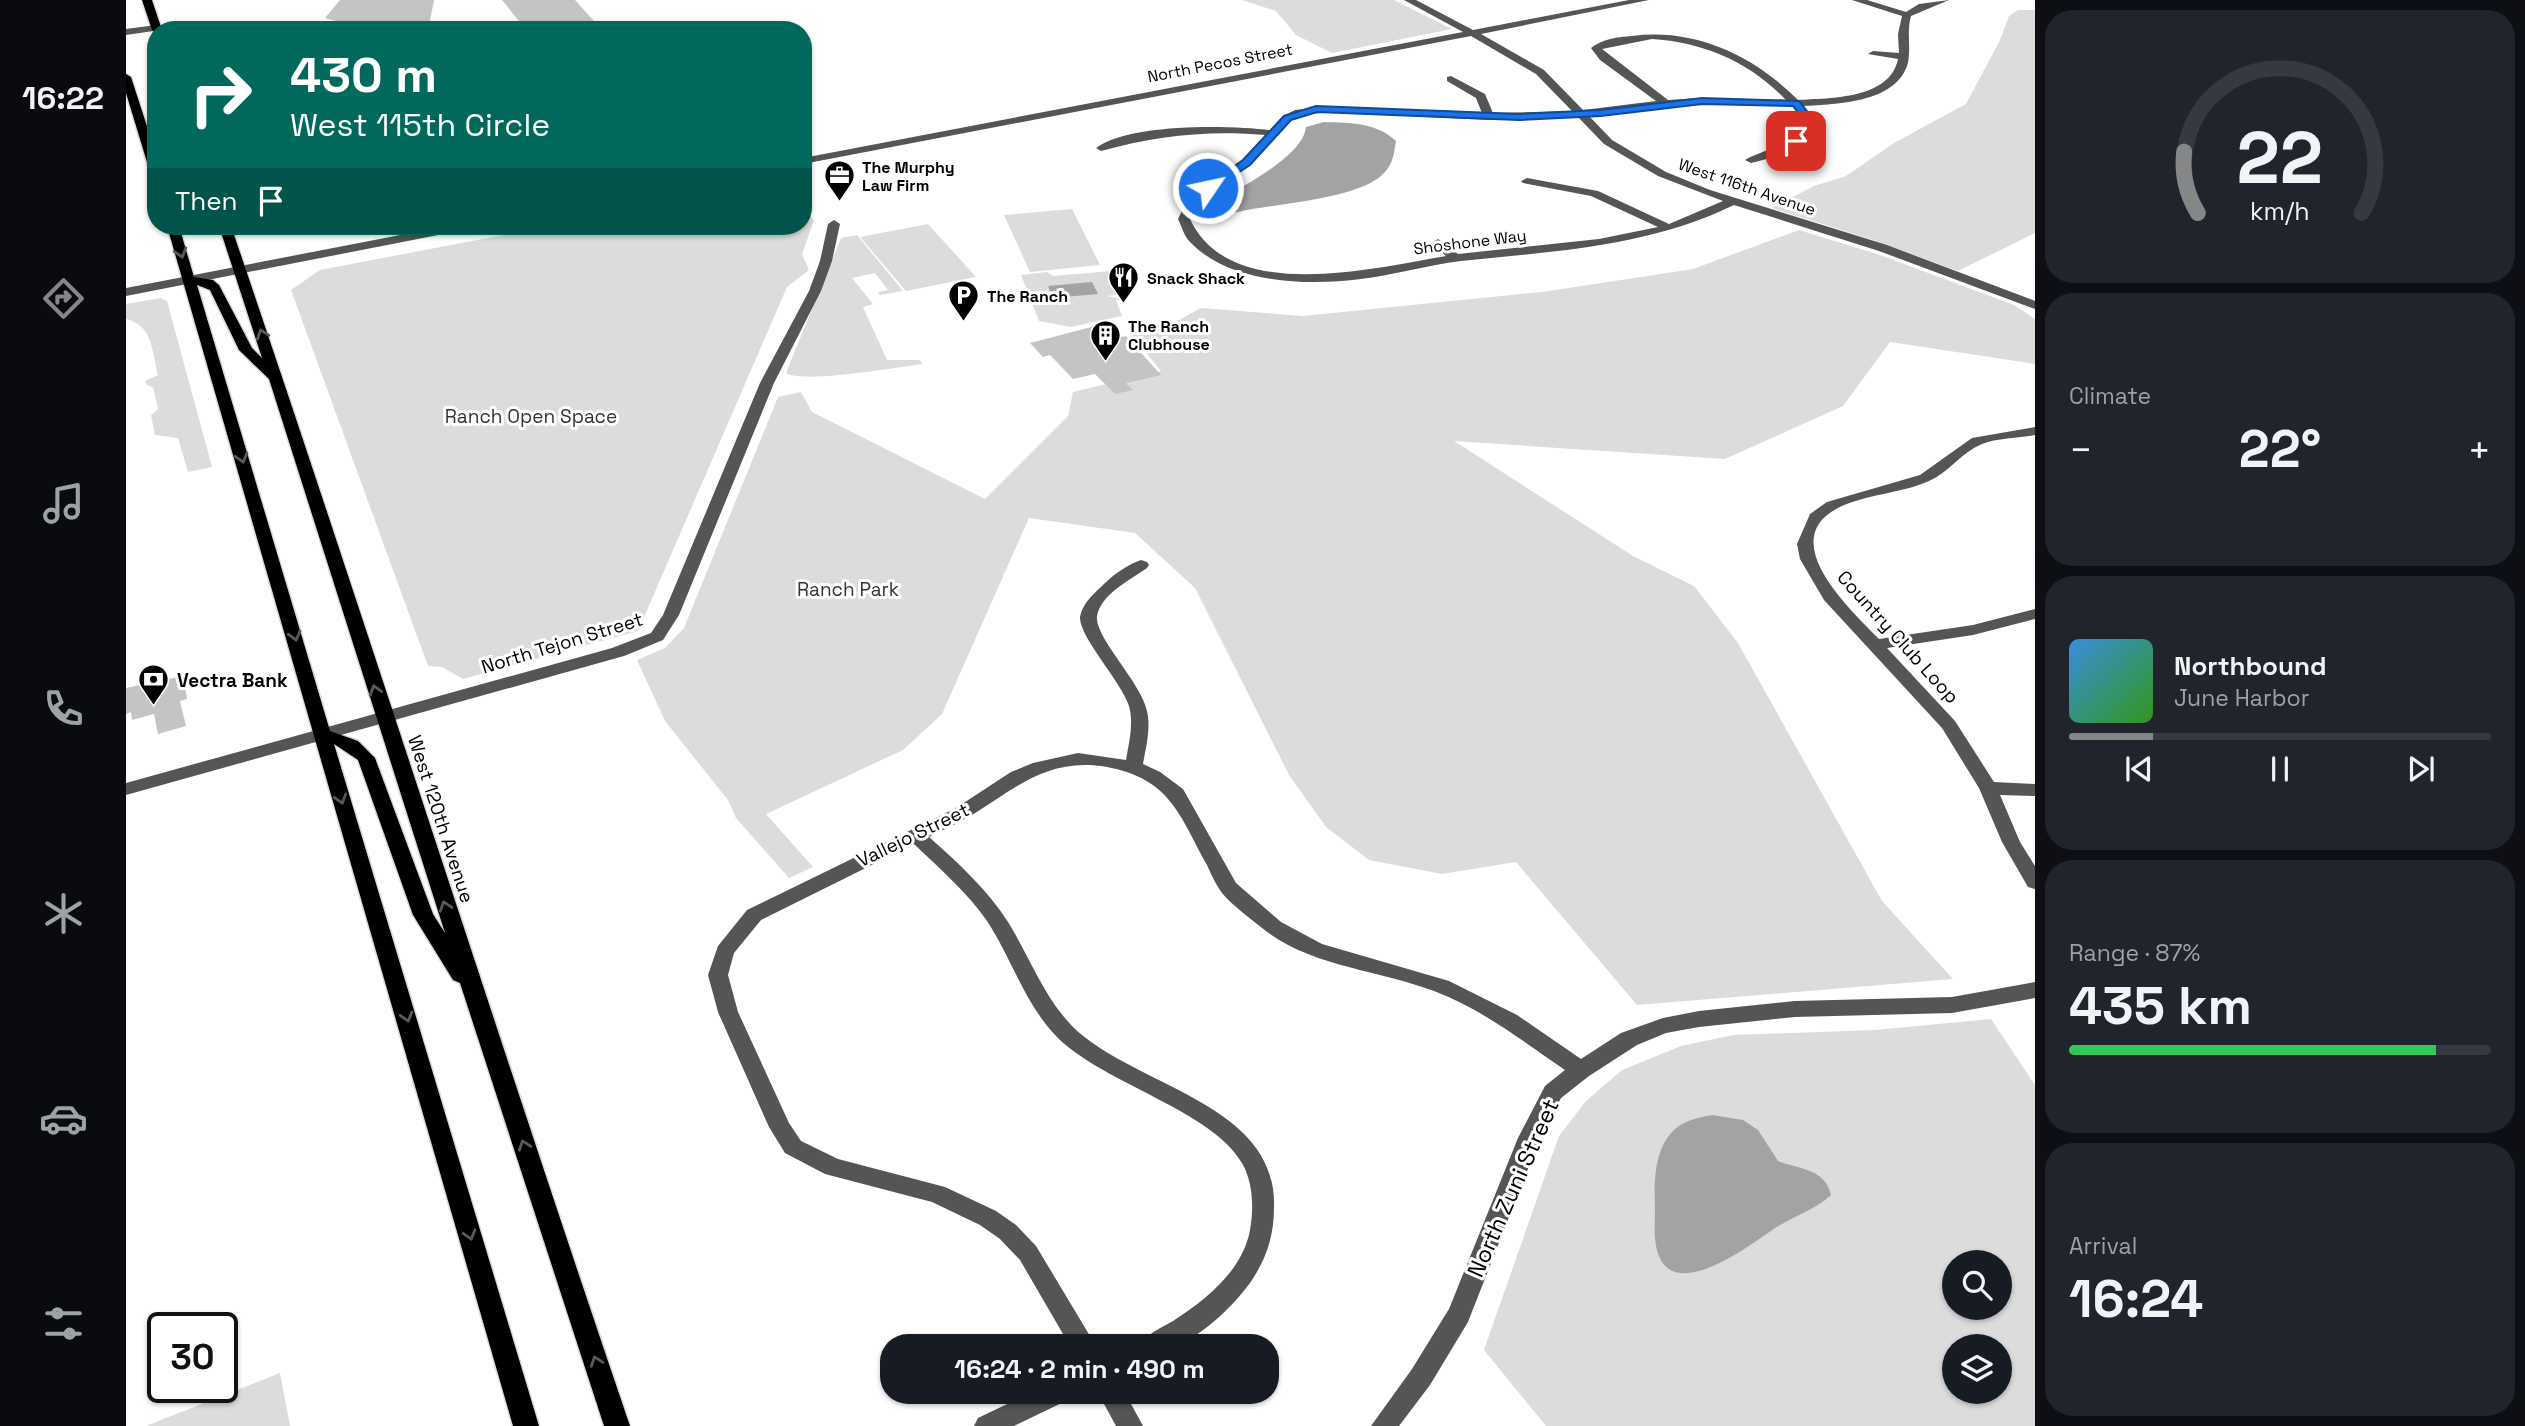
<!DOCTYPE html>
<html lang="en">
<head>
<meta charset="utf-8">
<style>
	body { margin:0; font-family:"Space Grotesk",sans-serif; background:#20242c; color:#f1f3f6; height:100vh; display:flex; flex-direction:column; font-size:26px; white-space:nowrap }
	* { box-sizing:border-box; margin:0 }
	p { font-size:23px; color:#9ea1a6 }
	.icon { flex:none; width:38px; height:38px; fill:none; stroke:currentColor; stroke-width:2; stroke-linecap:round; stroke-linejoin:round }
	.map { position:relative; flex:1; overflow:hidden }
	.details { display:flex; flex-direction:column; gap:10px; padding:10px; background:#0d0f14; width:490px }
	.details>* { flex:none }
	.banner { position:absolute; left:21px; top:21px; width:665px; height:214px; border-radius:28px; box-shadow:0 2px 5px #0004; background:#00695c; color:#fff; overflow:hidden }
	.controls { position:absolute; left:1816px; top:1250px; display:grid; gap:14px }
	.controls a { display:grid; place-items:center; width:70px; height:70px; border-radius:50%; background:#171b24; box-shadow:0 2px 5px #0004; font-size:35px }
	.speed { position:absolute; left:21px; top:1312px; display:flex; gap:14px; font-size:35px; font-weight:700; text-align:center }
	.speed>* { display:grid; place-content:center; width:91px; height:91px; border-radius:50%; background:#171b24; box-shadow:0 2px 5px #0004; line-height:1 }
	.speed .limit { border:4px solid #111; border-radius:10px; background:#fff; color:#111 }
	.pin { position:absolute; display:grid; place-items:center; width:60px; height:60px; color:#fff; margin:-30px; border-radius:14px; box-shadow:0 4px 10px #0006 }
	.me { position:absolute; width:77px; margin:-38px; rotate:56deg; stroke-linejoin:round; filter:drop-shadow(0 0 5px #0008) }
	.turn { display:flex; align-items:center; gap:24px; height:147px; padding:0 28px; font-size:32px }
	.turn .icon { width:91px; height:91px; stroke-width:2.5 }
	.turn b { display:block; font-size:49px; line-height:60px }
	.then { display:flex; align-items:center; height:66px; padding:0 28px; background:#0003; gap:14px; font-size:26px }
	.big { font-size:52px; font-weight:800; line-height:1.1 }
	.details .card { flex:1; display:flex; flex-direction:column; justify-content:center; gap:10px; min-width:0; padding:0 24px; border-radius:28px; background:#20242c }
	.details .dial { align-items:center; gap:0 }
	.dial svg { height:182px; overflow:visible; fill:none; stroke:#363941; stroke-width:7; stroke-linecap:round; text-anchor:middle }
	.dial text { fill:#f1f3f6; stroke:none }
	.song { display:flex; align-items:center; gap:21px }
	.cover { width:84px; height:84px; border-radius:10px; background:linear-gradient(135deg,hsl(210 70% 55%),hsl(110 70% 35%)) }
	.played { height:7px; border-radius:4px; background:linear-gradient(90deg,#858687 20%,#363941 20%) }
	.keys { display:flex; justify-content:space-around; direction:ltr }
	.heat { display:flex; justify-content:space-between; align-items:center; font-size:38px; direction:ltr }
	.charge { height:10px; border-radius:5px; background:linear-gradient(90deg,#34c759 87%,#363941 0) }
	.trip { position:absolute; left:754px; top:1334px; width:399px; height:70px; border-radius:28px; background:#171b24; box-shadow:0 2px 5px #0004; font-weight:800; line-height:70px; text-align:center }
	main { display:flex; flex:1; min-height:0 }
	.dock { display:flex; flex-direction:column; width:126px; justify-content:space-around; align-items:center; background:#090b0e; color:#9ea1a6 }
	.dock .icon { width:49px; height:49px }
	.dock .active { color:#858687 }
	.dock b { font-size:32px; color:#f1f3f6 }
	.map>svg:first-child { display:block }
	.green { fill:#dcdcdc; fill-rule:evenodd }
	.water { fill:#a3a3a3 }
	.building { fill:#c4c4c4 }
	.lines { fill:none; stroke-linecap:round; stroke-linejoin:round }
	.major-casing { stroke:#dbdbdb; stroke-width:3 }
	.minor { fill:#555; fill-rule:evenodd }
	.major { fill:#000; fill-rule:evenodd }
	.oneway { stroke:#595959 }
	.route { fill:#1a73e8; stroke:#114b97; stroke-width:2 }
	.labels { text-anchor:middle; dominant-baseline:central; stroke-width:6; stroke-linejoin:round; paint-order:stroke }
	.far-street-label { font-size:16px; fill:#000; stroke:#fff }
	.far-poi-label { font-size:16px; font-weight:bold; fill:#000; stroke:#fff; text-anchor:start }
	.park-label { font-size:19px; fill:#333; stroke:#fff }
	.street-label { font-size:19px; fill:#000; stroke:#fff }
	.poi-label { font-size:19px; font-weight:bold; fill:#000; stroke:#fff; text-anchor:start }
	.near-street-label { font-size:23px; fill:#000; stroke:#fff }
</style>
</head>
<body>
<main>
<nav class="dock">
<b>16:22</b>
<svg class="icon active" aria-label="directions" viewBox="0 0 24 24"><path d="M12 3l9 9-9 9-9-9zM9 14v-3h6M13 9l2 2-2 2"/></svg>
<svg class="icon" aria-label="music" viewBox="0 0 24 24"><path d="M9 18V5l10-2v13"/><circle cx="6" cy="18" r="3"/><circle cx="16" cy="16" r="3"/></svg>
<svg class="icon" aria-label="phone" viewBox="0 0 24 24"><path d="M5 4h4l2 5-3 2q2 4 5 5l2-3 5 2v4C11 20 4 13 5 4z"/></svg>
<svg class="icon" aria-label="climate" viewBox="0 0 24 24"><path d="M12 3v18M4 7l16 10M4 17L20 7"/></svg>
<svg class="icon" aria-label="car" viewBox="0 0 24 24"><path d="M5 17H2v-5l4-1 3-4h7l3 4 3 1v5h-3M9 17h6M6 11h13"/><circle cx="7" cy="17" r="2"/><circle cx="17" cy="17" r="2"/></svg>
<svg class="icon" aria-label="filters" viewBox="0 0 24 24"><path d="M4 7h16M4 17h16"/><circle cx="9" cy="7" r="2"/><circle cx="15" cy="17" r="2"/></svg>
</nav>
<div class="map">
<svg width="1909" height="1426" viewBox="0 0 1909 1426">
	<rect width="100%" height="100%" fill="#fff"/>
	<path class="green" d="M1116 0H1268L1326 29 1206 53 1170 35 1150 11Z
		M1892 10H1909V233L1832 271 1747 240 1646 208 1688 186 1720 176 1768 143 1840 104 1874 40 1883 16Z
		M677 208 688 220 676 254 683 270 661 287 512 631 337 679 316 667 302 666 165 290 194 270 424 226H677Z
		M946 209 974 265 904 272 878 215Z
		M802 224 850 277 780 291 734 237Z
		M1673 230 1754 255 1888 305 1909 319V364L1764 342 1717 406 1599 459 1328 441 1507 556 1568 586 1612 643 1756 901 1827 979 1511 1005 1390 862 1316 874 1243 860 1200 827 1163 775 1069 588 1009 533 903 518 816 714 777 750 640 814 687 867 663 878 610 818 602 800 539 721 511 660 539 648 558 628 652 397 675 392 686 412 859 499 942 416 947 392 1035 371 1004 333 1053 320 1075 308 1177 316 1416 292 1567 269Z
		M731 235 777 291 754 295 752 292 762 290 749 273 726 278 747 304 737 307 761 360H794L797 364C772 367 677 384 660 373L715 238Z
		M986 271 998 294 981 296 995 299 990 300 996 316 945 327 913 321 895 275 921 272 927 276Z
		M35 298 41 301 86 467 62 472 52 438 29 435 25 415 32 409 27 387 21 385 19 381 32 375C26 352 27 325 0 319V304Z
		M1865 1019 1909 1085V1426H1420L1358 1350 1433 1136 1460 1101 1496 1070 1555 1046 1607 1035 1749 1030ZM1829 1262H1874V1307H1829ZM1829 1346H1874V1391H1829Z
		M154 1373 164 1426H20Z"/>
	<path class="water" d="M1198 122C1224 123 1250 122 1270 141 1268 153 1267 163 1259 172 1234 200 1150 203 1112 212L1103 213 1093 207V202L1101 196C1123 182 1177 155 1180 127Z
		M966 282 972 294 927 298 922 286Z
		M1586 1115 1617 1120 1632 1130 1652 1161C1672 1169 1699 1168 1705 1195 1688 1211 1664 1217 1645 1231 1624 1245 1551 1301 1533 1256 1527 1242 1529 1223 1529 1208 1528 1183 1528 1150 1547 1131 1558 1120 1571 1118 1586 1115Z"/>
	<path class="building" d="M214 0H308L304 21H300L298 30H228L229 26 199 18Z
		M376 0H449L476 30H400Z
		M977 324 992 338 1000 336 1035 375 1000 383 1007 390 989 394 969 374 947 379 924 355 917 357 904 343Z
		M57 676 61 699 54 701 60 726 32 734 28 714 6 720 5 712 0 714V688Z"/>
	<g class="lines">
		<defs>
			<path id="major" d="M16 0H26L36 30H30V33L26 30Z
				M0 74 5 77 30 154V175L24 172 0 93Z
				M41 226H53L68 277 87 280 93 285 126 348 136 358 93 226H105C241 625 368 1027 504 1426H478L334 983 327 980 287 915 232 760 208 744 413 1426H387ZM71 285 84 290 113 350 143 379 319 933 307 914 249 758 232 741 204 731Z"/>
		</defs>
		<use href="#major" class="major-casing"/>
		<path class="minor" d="M1278 0H1290L1347 30 1503 0H1523L1355 34 1418 70 1457 110 1530 101 1474 60 1465 48C1476 39 1492 37 1506 36 1569 28 1627 55 1672 100 1705 98 1764 99 1772 59L1742 54 1747 51 1773 53 1772 34 1776 16 1726 0H1741L1780 12 1793 4 1823 0 1785 16C1780 33 1786 50 1781 66 1768 103 1710 104 1678 106L1684 122C1678 149 1649 157 1625 163L1619 160C1635 149 1698 139 1666 106L1574 104 1463 116 1486 140 1540 172 1584 190 1761 245 1909 301V309L1753 251 1608 205C1522 247 1429 251 1335 261 1301 265 1269 275 1235 279 1182 286 1104 284 1064 242 1058 236 1056 227 1052 219L1062 199 1116 160 1139 135C1081 130 1030 136 975 151L970 148C1003 123 1103 125 1144 130L1157 116 1169 110 1203 106 1356 113 1350 98 1321 81V77L1325 76 1359 94 1367 113 1446 111 1410 74 1345 36 677 164V158L1337 32ZM1526 39C1577 42 1624 62 1660 100L1574 98 1542 100 1476 49ZM1203 112 1363 120 1452 117 1478 144 1532 176 1597 201 1543 224 1472 191 1401 178 1395 181 1397 183 1465 196 1532 227 1473 239 1332 254 1312 239 1306 243 1320 256C1247 268 1104 305 1064 219L1071 203 1124 164 1165 120 1175 115Z
			M30 25 34 30 0 35V29Z
			M708 220 714 224 706 261 695 291 648 383 553 615 537 640 498 656 0 795V783L486 648 525 633 537 615 634 383 683 291 694 261 702 224Z
			M321 226H344L338 230 0 296V288Z
			M1909 427V435C1892 438 1871 438 1856 444 1836 452 1822 473 1803 481 1774 494 1738 494 1710 509 1650 542 1726 611 1753 639L1847 625 1909 609V619L1847 635 1761 648 1829 721 1868 782 1909 784V796L1874 795 1894 842 1909 866V889L1902 887 1876 842 1853 788 1816 728 1698 600 1674 559 1671 544 1684 514 1701 502 1794 475 1846 438Z
			M1015 560 1021 562 1023 565 1021 568C1004 580 975 594 971 616 968 637 1015 682 1021 711 1025 728 1020 747 1017 764L1034 772 1057 789 1110 883 1155 922 1196 944 1323 981 1391 1015 1455 1059 1495 1033 1537 1018 1573 1011 1669 1001 1826 997 1909 982V998L1826 1013 1669 1017 1573 1027 1540 1033 1511 1045 1463 1076 1435 1098 1414 1138 1342 1322 1304 1385 1273 1426H1245L1286 1369 1323 1309 1392 1138 1419 1086 1439 1070C1398 1042 1356 1009 1308 991 1253 970 1188 967 1140 931 1126 920 1107 906 1096 893 1090 885 1085 874 1081 865 1053 814 1044 779 981 767 923 757 891 787 846 815 832 823 817 830 803 837 832 863 861 889 882 922 903 956 918 997 946 1026 1007 1087 1152 1102 1148 1208 1148 1236 1140 1260 1124 1283 1107 1306 1079 1333 1052 1345 1042 1349 1025 1346 1015 1346 1020 1333 1036 1328 1047 1321 1080 1300 1117 1270 1124 1230 1128 1208 1127 1182 1116 1163 1086 1111 980 1084 933 1039 900 1007 886 959 861 921 841 892 813 868 788 844L635 920 608 953 602 975 612 1012 663 1123 675 1141 712 1159 819 1187 870 1211 890 1225 910 1246 970 1346H944L894 1260 874 1239 854 1225 806 1202 699 1174 659 1153 643 1127 592 1012 582 975 592 946 621 910 830 808 885 772 907 763 952 753 1000 760C1003 742 1008 724 1003 706 995 681 953 637 954 617 956 605 966 595 975 587 984 577 1002 564 1015 560Z
			M908 1391H948L944 1399 888 1426H848L852 1418Z
			M971 1391H998L1017 1426H990Z"/>
		<use href="#major" class="major"/>
	</g>
	<defs><path id="oneway-chevron" d="M-2-3.5L2.5 0L-2 3.5" fill="none" stroke-width="1.6" stroke-linecap="round" stroke-linejoin="round" transform="scale(1.75)"/></defs>
	<g class="oneway">
		<use href="#oneway-chevron" transform="translate(55 253) rotate(73)"/>
		<use href="#oneway-chevron" transform="translate(136 334) rotate(-109)"/>
		<use href="#oneway-chevron" transform="translate(116 458) rotate(74)"/>
		<use href="#oneway-chevron" transform="translate(169 636) rotate(75)"/>
		<use href="#oneway-chevron" transform="translate(249 690) rotate(-107)"/>
		<use href="#oneway-chevron" transform="translate(215 799) rotate(73)"/>
		<use href="#oneway-chevron" transform="translate(319 906) rotate(-108)"/>
		<use href="#oneway-chevron" transform="translate(281 1017) rotate(74)"/>
		<use href="#oneway-chevron" transform="translate(398 1145) rotate(-108)"/>
		<use href="#oneway-chevron" transform="translate(344 1235) rotate(74)"/>
		<use href="#oneway-chevron" transform="translate(470 1361) rotate(-108)"/>
	</g>
	<path class="route" d="M1576 98 1673 101 1684 115 1683 127 1674 143H1667L1674 115 1667 106 1576 104 1475 116 1393 120 1191 112 1165 120 1124 165 1086 190 1077 188 1117 160 1158 116 1190 106 1393 114 1475 110Z"/>
	<defs>
		<symbol id="office-pin" viewBox="-11 -11 22 30"><path d="M0 17L-7.5 6A9.5 9.5 0 1 1 7.5 6Z" fill="#000" stroke="#fff"/><path d="M-6-3h4V-5.5h4V-3h4V5H-6ZM-1-4.5V-3h2v-1.5ZM-6 0V1H6V0Z" fill="#fff"/></symbol>
		<symbol id="restaurant-pin" viewBox="-11 -11 22 30"><path d="M0 17L-7.5 6A9.5 9.5 0 1 1 7.5 6Z" fill="#000" stroke="#fff"/><path d="M-5-6h1v4h1v-4h1v4h1v-4h1v5L-1.5 .5V6h-2V.5L-5-1ZM5-6V6H3V1.5H1.5Q1.5-4 5-6Z" fill="#fff"/></symbol>
		<symbol id="parking-pin" viewBox="-11 -11 22 30"><path d="M0 17L-7.5 6A9.5 9.5 0 1 1 7.5 6Z" fill="#000" stroke="#fff"/><path d="M-3.5-5.5H1a3.5 3.5 0 0 1 0 7H-1V5.5H-3.5ZM-1-3.4V-.6H.8a1.4 1.4 0 0 0 0-2.8Z" fill="#fff"/></symbol>
		<symbol id="building-pin" viewBox="-11 -11 22 30"><path d="M0 17L-7.5 6A9.5 9.5 0 1 1 7.5 6Z" fill="#000" stroke="#fff"/><path d="M-4-6H4V6H1V3H-1V6H-4ZM-2.5-4.3h1.7v1.8h-1.7ZM.8-4.3h1.7v1.8H.8ZM-2.5-1h1.7V.8h-1.7ZM.8-1h1.7V.8H.8Z" fill="#fff"/></symbol>
		<symbol id="bank-pin" viewBox="-11 -11 22 30"><path d="M0 17L-7.5 6A9.5 9.5 0 1 1 7.5 6Z" fill="#000" stroke="#fff"/><path d="M-6-4H6V4H-6ZM0-2.3a2.3 2.3 0 1 0 0 4.6a2.3 2.3 0 1 0 0-4.6Z" fill="#fff"/></symbol>
	</defs>
	<g fill-rule="evenodd">
		<use href="#office-pin" x="696" y="158" width="35" height="47"/>
		<use href="#restaurant-pin" x="980" y="260" width="35" height="47"/>
		<use href="#parking-pin" x="820" y="278" width="35" height="47"/>
		<use href="#building-pin" x="962" y="318" width="35" height="47"/>
		<use href="#bank-pin" x="10" y="662" width="35" height="47"/>
	</g>
	<g class="labels">
		<g class="far-street-label">
			<text transform="translate(1094 63) rotate(-11)">North Pecos Street</text>
			<text transform="translate(1621 187) rotate(19)">West 116th Avenue</text>
			<text transform="translate(1344 242) rotate(-7)">Shoshone Way</text>
		</g>
		<g class="far-poi-label">
			<text x="736" y="167">The Murphy<tspan x="736" dy="18">Law Firm</tspan></text>
			<text x="1021" y="278">Snack Shack</text>
			<text x="861" y="296">The Ranch</text>
			<text x="1002" y="326">The Ranch<tspan x="1002" dy="18">Clubhouse</tspan></text>
		</g>
		<g class="park-label">
			<text x="405" y="416">Ranch Open Space</text>
			<text x="722" y="589">Ranch Park</text>
		</g>
		<g class="street-label">
			<text transform="translate(1772 637) rotate(48)">Country Club Loop</text>
			<text transform="translate(436 643) rotate(-17)">North Tejon Street</text>
			<text transform="translate(315 819) rotate(72)">West 120th Avenue</text>
			<text transform="translate(787 835) rotate(-26)">Vallejo Street</text>
		</g>
		<g class="poi-label">
			<text x="51" y="680">Vectra Bank</text>
		</g>
		<g class="near-street-label">
			<text transform="translate(1387 1188) rotate(-66)">North Zuni Street</text>
		</g>
	</g>
</svg>
<div class="controls">
<a><svg class="icon" aria-label="search" viewBox="0 0 24 24"><circle cx="10" cy="10" r="6"/><path d="M15 15l6 6"/></svg></a>
<a><svg class="icon" aria-label="layers" viewBox="0 0 24 24"><path d="M12 4l9 5-9 5-9-5zM3 14l9 5 9-5"/></svg></a>
</div>
<div class="speed"><div class="limit">30</div></div>
<div class="pin" style="left:1670px;top:141px;background:#d93025"><svg class="icon" aria-label="arrive" viewBox="0 0 24 24"><path d="M6 21V4h12l-3 4 3 4H6"/></svg></div>
<svg class="me" style="left:1082px;top:188px" viewBox="-20 -20 40 40"><circle r="17" fill="#1a73e8" stroke="#fff" stroke-width="3"/><path d="M0-11L8 9 0 5-8 9z" fill="#fff"/></svg>
<div class="trip">16:24 · 2 min · 490 m</div>
<div class="banner">
<div class="turn"><svg class="icon" aria-label="right" viewBox="0 0 24 24"><path d="M7 20v-9h11M14 6l5 5-5 5"/></svg><div><b>430 m</b>West 115th Circle</div></div>
<div class="then">Then<svg class="icon" aria-label="arrive" viewBox="0 0 24 24"><path d="M6 21V4h12l-3 4 3 4H6"/></svg></div>
</div>
</div>
<section class="details">
<div class="card dial"><svg viewBox="0 0 100 80">
<path d="M14 69A42 42 0 1 1 86 69"/>
<path d="M14 69A42 42 0 0 1 8 42" stroke="#858687"/>
<text x="50" y="56" font-size="32" font-weight="700">22</text>
<text x="50" y="72" font-size="11">km/h</text>
</svg></div>
<div class="card"><p>Climate</p>
<div class="heat"><a>−</a><b class="big">22°</b><a>+</a></div>
</div>
<div class="card">
<div class="song"><i class="cover"></i><div><b>Northbound</b><p>June Harbor</p></div></div>
<div class="played"></div>
<div class="keys"><svg class="icon" aria-label="previous" viewBox="0 0 24 24"><path d="M18 5L8 12l10 7zM5 5v14"/></svg><svg class="icon" aria-label="pause" viewBox="0 0 24 24"><path d="M8 5v14M16 5v14"/></svg><svg class="icon" aria-label="next" viewBox="0 0 24 24"><path d="M6 5l10 7-10 7zM19 5v14"/></svg></div>
</div>
<div class="card"><p>Range · 87%</p><b class="big">435 km</b><div class="charge"></div></div>
<div class="card"><p>Arrival</p><b class="big">16:24</b></div>
</section>
</main>
</body>
</html>
